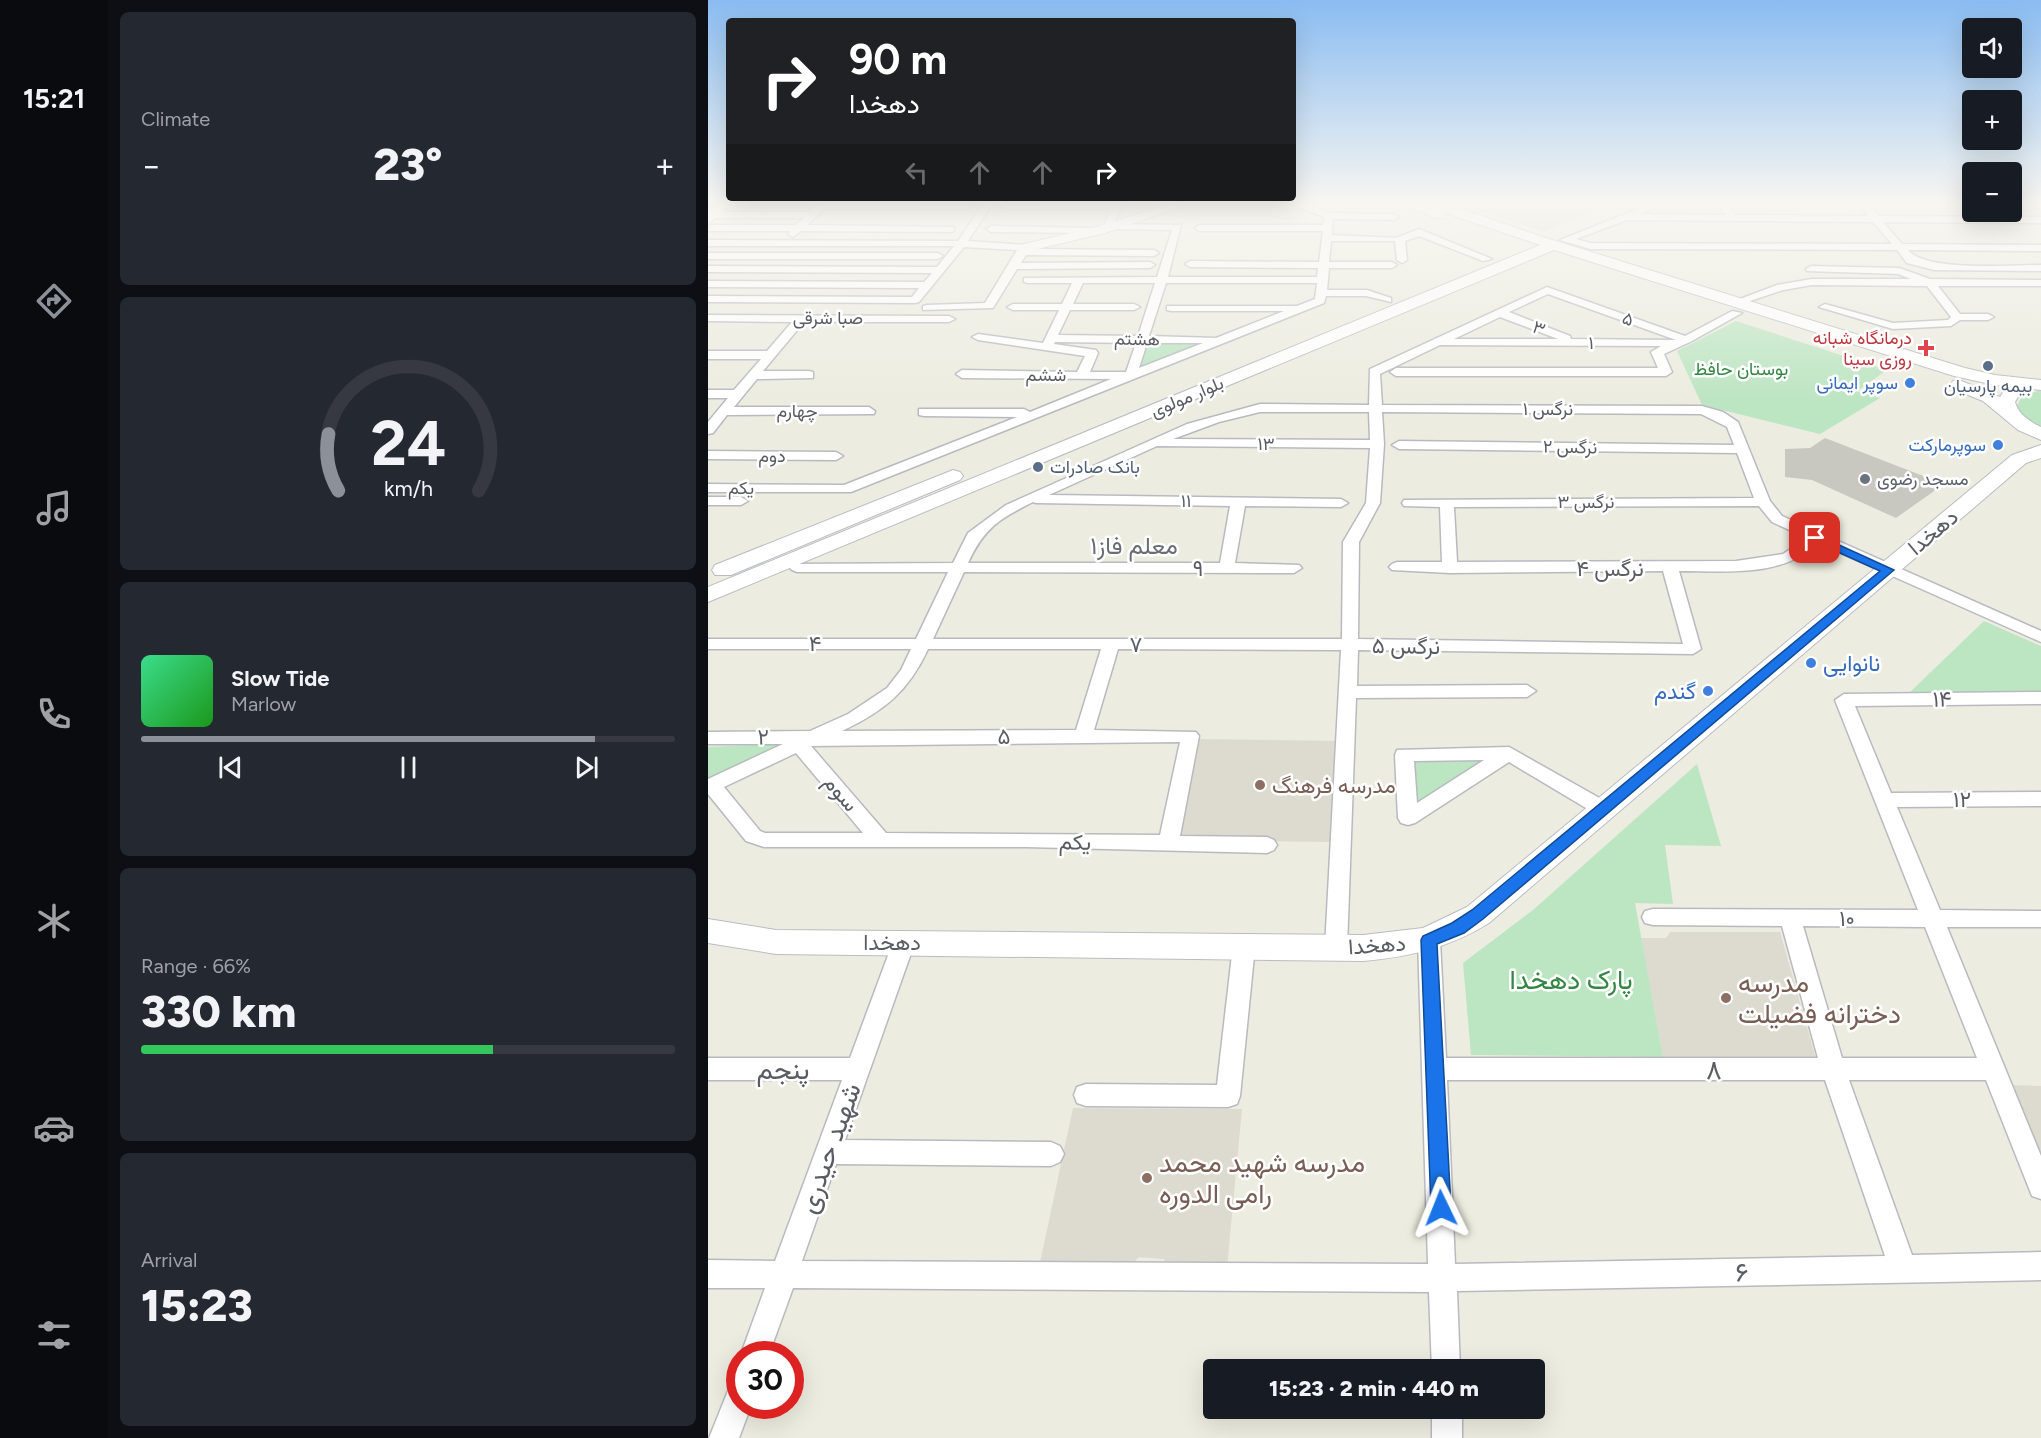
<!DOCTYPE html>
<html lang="en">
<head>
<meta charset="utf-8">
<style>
	body { margin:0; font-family:Figtree,Vazirmatn,sans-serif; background:#242831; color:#f1f3f6; height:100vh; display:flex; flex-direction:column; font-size:22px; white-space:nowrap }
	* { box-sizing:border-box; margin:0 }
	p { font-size:20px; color:#9ea1a6 }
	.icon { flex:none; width:33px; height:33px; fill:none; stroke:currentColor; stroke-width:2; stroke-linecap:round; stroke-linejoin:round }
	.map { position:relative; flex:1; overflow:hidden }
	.panel { display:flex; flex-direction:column; gap:12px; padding:12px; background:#0d0f14; width:600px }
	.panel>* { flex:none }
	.hud { position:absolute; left:18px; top:18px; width:570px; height:183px; border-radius:6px; box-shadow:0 6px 24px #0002; background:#202124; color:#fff; overflow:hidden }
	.controls { position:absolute; left:1254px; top:18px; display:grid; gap:12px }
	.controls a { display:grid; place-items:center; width:60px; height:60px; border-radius:6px; background:#171b24; box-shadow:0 6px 24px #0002; font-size:30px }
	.speed { position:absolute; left:18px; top:1341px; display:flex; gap:12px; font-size:30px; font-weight:700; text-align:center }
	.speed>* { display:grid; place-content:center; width:78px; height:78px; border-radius:50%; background:#171b24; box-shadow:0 6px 24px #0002; line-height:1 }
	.speed .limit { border:9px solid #d22; background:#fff; color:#111 }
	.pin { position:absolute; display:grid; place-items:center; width:51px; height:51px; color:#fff; margin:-26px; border-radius:12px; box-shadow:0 3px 9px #0006 }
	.me { position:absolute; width:66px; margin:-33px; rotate:358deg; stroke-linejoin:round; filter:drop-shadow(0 0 4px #0008) }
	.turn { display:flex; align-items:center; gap:21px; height:126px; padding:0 24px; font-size:27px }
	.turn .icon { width:78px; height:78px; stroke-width:2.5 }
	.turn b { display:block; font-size:42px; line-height:51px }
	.lanes { display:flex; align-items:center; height:57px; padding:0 24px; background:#0003; justify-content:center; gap:30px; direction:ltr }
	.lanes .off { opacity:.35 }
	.big { font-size:45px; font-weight:800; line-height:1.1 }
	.panel .card { flex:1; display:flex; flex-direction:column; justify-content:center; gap:9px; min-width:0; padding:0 21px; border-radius:9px; background:#242831 }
	.panel .dial { align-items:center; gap:0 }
	.dial svg { height:156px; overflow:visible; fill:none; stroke:#363941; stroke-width:7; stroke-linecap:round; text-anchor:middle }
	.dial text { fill:#f1f3f6; stroke:none }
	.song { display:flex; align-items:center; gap:18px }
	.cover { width:72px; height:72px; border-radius:9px; background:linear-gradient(135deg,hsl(150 70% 55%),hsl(120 70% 35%)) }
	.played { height:6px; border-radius:3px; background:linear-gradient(90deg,#8c9099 85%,#363941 85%) }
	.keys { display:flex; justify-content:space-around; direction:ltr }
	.heat { display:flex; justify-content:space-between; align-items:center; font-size:33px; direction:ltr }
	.charge { height:9px; border-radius:4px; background:linear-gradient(90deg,#34c759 66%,#363941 0) }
	.trip { position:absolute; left:495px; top:1359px; width:342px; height:60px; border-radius:6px; background:#171b24; box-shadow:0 6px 24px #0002; font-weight:800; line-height:60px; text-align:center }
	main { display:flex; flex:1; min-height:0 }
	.menu { display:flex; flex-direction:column; width:108px; justify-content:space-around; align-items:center; background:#090b0e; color:#9ea1a6 }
	.menu .icon { width:42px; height:42px }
	.menu .on { color:#8c9099 }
	.menu b { font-size:27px; color:#f1f3f6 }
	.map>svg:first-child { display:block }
	.education { fill:#dddbcf }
	.green { fill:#bce5c2 }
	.building { fill:#c9c8c0 }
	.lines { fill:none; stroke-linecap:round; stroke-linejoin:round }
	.street-casing { stroke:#b8bac0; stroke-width:3 }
	.secondary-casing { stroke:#b9bcc3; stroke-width:2 }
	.street { fill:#fff; fill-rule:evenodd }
	.secondary { fill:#fff; fill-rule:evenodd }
	.route { fill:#1a73e8; stroke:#114b97; stroke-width:1.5 }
	.health-dot { fill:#e0444e; stroke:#fff; stroke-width:2 }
	.service-dot { fill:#5c6f8a; stroke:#fff; stroke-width:2 }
	.shop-dot { fill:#3f7fe0; stroke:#fff; stroke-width:2 }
	.worship-dot { fill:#6b7280; stroke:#fff; stroke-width:2 }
	.education-dot { fill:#8d6e63; stroke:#fff; stroke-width:2 }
	.labels { text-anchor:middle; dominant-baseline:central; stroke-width:5; stroke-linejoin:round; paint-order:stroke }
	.far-street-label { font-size:18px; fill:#595c62; stroke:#fff }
	.far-health-label { font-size:18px; fill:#be3a42; stroke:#fff; text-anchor:end }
	.far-park-label { font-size:18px; fill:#348643; stroke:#fff }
	.far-shop-label { font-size:18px; fill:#366cbe; stroke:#fff; text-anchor:end }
	.far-service-label { font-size:18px; fill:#4e5e75; stroke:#fff }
	.far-worship-label { font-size:18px; fill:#5b616d; stroke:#fff; text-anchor:start }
	.street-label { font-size:22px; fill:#595c62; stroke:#fff }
	.shop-label { font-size:22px; fill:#366cbe; stroke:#fff; text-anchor:start }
	.education-label { font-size:22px; fill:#785e54; stroke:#fff; text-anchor:start }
	.neighbourhood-label { font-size:24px; fill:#6a6e74; stroke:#fff }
	.near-park-label { font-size:27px; fill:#348643; stroke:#fff }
	.near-education-label { font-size:27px; fill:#785e54; stroke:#fff; text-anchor:start }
	.near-street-label { font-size:27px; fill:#595c62; stroke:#fff }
</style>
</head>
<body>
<main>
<nav class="menu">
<b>15:21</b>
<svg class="icon on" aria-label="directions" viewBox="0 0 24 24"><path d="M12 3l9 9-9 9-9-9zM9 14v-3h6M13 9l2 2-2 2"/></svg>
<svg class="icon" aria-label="music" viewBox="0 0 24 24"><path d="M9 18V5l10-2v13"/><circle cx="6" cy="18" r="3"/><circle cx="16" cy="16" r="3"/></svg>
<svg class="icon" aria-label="phone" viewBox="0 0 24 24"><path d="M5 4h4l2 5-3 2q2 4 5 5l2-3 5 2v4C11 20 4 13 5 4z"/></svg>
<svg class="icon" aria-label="climate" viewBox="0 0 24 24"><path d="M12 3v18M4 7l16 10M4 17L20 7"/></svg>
<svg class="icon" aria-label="car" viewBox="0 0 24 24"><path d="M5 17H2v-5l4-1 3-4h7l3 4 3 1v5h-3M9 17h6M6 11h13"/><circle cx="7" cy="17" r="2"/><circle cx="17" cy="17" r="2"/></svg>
<svg class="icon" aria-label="filters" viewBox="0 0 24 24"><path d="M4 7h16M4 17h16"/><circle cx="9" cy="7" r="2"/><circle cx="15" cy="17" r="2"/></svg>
</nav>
<section class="panel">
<div class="card"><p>Climate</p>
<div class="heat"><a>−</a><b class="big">23°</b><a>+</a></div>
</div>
<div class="card dial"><svg viewBox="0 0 100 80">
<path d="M14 69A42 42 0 1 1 86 69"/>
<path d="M14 69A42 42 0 0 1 9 40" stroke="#8c9099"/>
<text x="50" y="56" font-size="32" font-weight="700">24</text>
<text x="50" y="72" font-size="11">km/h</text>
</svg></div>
<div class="card">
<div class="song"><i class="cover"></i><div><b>Slow Tide</b><p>Marlow</p></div></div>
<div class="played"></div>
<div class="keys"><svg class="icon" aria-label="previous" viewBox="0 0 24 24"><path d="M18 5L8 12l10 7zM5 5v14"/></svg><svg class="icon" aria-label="pause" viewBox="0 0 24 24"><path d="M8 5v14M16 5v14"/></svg><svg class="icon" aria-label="next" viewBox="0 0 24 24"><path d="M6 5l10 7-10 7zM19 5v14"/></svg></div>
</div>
<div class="card"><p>Range · 66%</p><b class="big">330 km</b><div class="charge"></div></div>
<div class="card"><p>Arrival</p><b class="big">15:23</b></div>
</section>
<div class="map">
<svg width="1333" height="1438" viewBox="0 0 1333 1438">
	<rect width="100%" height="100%" fill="#edece0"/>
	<path class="education" d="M742 201H906L836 232Z
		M486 739 630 741 624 842 479 840 468 830Z
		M962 932H1072L1108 1059 955 1057 933 938H958Z
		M1301 1085 1333 1086V1159Z
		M365 1108 534 1109 519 1268H460L456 1259 431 1257 421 1267H331Z"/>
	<path class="green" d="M1028 321 1179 370 1149 391 1172 398 1112 434 994 405 969 351Z
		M440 344H497L430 370Z
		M1333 390V428L1314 415 1309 406 1314 396Z
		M1276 621 1333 646V693H1201Z
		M76 744 0 778V747Z
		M784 757 705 807 701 759Z
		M989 764 1013 846 957 845 965 904 927 903 955 1057 763 1055 755 963 825 910Z"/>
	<path class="building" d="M1117 438 1236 484 1188 518 1104 480 1077 477V449L1102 448Z"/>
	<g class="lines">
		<defs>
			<path id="street" d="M112 201 260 203 265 206 260 209H116L99 225 246 227V231L243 232 93 231 85 237 80 234 82 231H0L1 225H88L96 218H6L1 215 6 212H101Z
				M277 201H286L260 241 317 245 321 249 446 250 451 253 446 256 318 255 313 263 442 262 447 265 442 268 309 269 285 308 215 310V306L219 305 277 303 309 250 256 247 211 302 207 303 0 302V296L204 297 211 288 0 287V281L216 282 224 273 0 272V266L229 267 246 246H0V240L250 241Z
				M406 201H416L405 224 473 225 460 277H609L610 268 482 267 477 264 482 261 611 262 615 231H492L487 228 492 225H615L616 217 575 201H589L622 213 686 214 691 217 686 220 625 219 624 235 688 238 711 229 784 259 775 261 711 236 697 241 699 260 694 263 689 260 687 241H623L621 262H684L689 265 684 268H621L619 290H659L683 298V302L658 296H618L616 303 143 492H0V484L136 485 309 417 216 416 211 415V409H316L322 412 403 379 254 378 248 374 254 370 369 372 377 356 270 340 264 337 270 334 335 343 351 310H305L299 307 305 304H354L364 283H320L316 282V278L449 277 464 230 396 229 392 233 283 232 278 229 283 226 395 228 403 209H298L293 206 298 203ZM375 283H447L430 336 350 335 362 310H426L432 307 426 304H365ZM458 283H609L607 299 589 306H459V310L463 311H576L508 338 441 336ZM347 342 428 343 418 372H382L390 353 388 350 346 344ZM439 343H495L431 368Z
				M950 201H963L933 214 1017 215 1010 201H1019L1027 215 1160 216 1149 201H1158L1171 216 1333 217V223L1175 222 1194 244 1333 245V251L1200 250C1218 272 1303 265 1333 265V271L1226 270 1199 263 1189 250 882 249 852 240ZM919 220 1165 222 1184 244 882 243 868 239Z
				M0 253H230L235 256 230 259H0Z
				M1103 266 1191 268 1222 279 1333 280V286H1230L1252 314H1280L1286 317 1280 320H1252L1243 326 1185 329 1111 307 1117 304 1185 323 1240 320 1243 317 1219 286 1104 285 1075 290 1030 305 1024 302 1069 285 1104 279H1203L1190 274 1099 271 1098 269Z
				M839 287 977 336 1024 311 1034 313 982 342 956 354 964 372 958 376H688L682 372 688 368H950L943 352 953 346 732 345 672 374 674 405 994 406 1015 412 1030 422 1062 501 1074 516 1333 631V642L1110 543C1074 578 1018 571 971 571L993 649 985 654 650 650 649 686 819 685 828 691 819 697 648 698 639 948 636 954 628 957 620 954 617 948 633 650 410 649 386 730 488 732 491 736 472 836 559 837 566 840 569 845 566 850 559 853 318 847H56L38 841 0 794V779L75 744H0V732L102 731 140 714 179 688 193 670 203 649H0V639H208L240 572H89L84 570 81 567 84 564 245 563 260 533 298 505 479 424 552 404 661 405 662 369ZM840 294 968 340 863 339 862 336 801 312ZM792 317 850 339H746ZM552 412H661L662 440 465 439 511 422ZM674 412 993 414 1019 427 1026 445 691 441 684 445 691 449 1029 453 1046 498 696 500 694 503 696 506 732 507 734 562H689L684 564 681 567 684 570 742 573 955 571 975 644 650 639 651 542 672 503 676 444ZM449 446 662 448 658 503 635 542 634 639H225L256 572 586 573 594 568 591 565 527 563 537 506 633 507 640 503 633 499 341 495ZM325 502 328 503 522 506 512 563H260C276 528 291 519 325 502ZM1051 506 1064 522 1099 538 1075 554 1028 561 749 562 746 507ZM220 649H393L368 730 134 731C176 711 200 692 220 649ZM472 742 452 835 178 833 103 746ZM88 753 155 833H57L52 831 16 787Z
				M0 315 241 316 247 319 241 322H96L55 371H101L105 372V378L49 379 26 407H161L167 411 166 414 19 415 5 433 0 434V422L20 398H0V390H26L53 359H0V351H59L84 322 0 321Z
				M0 451 128 452 135 456 128 460 0 459Z
				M0 497H33L40 501 33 505H0Z
				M1333 692V704L1147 706 1183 793 1333 792V806L1189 807 1232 910 1333 911V927H1239L1333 1156V1199L1324 1196 1278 1080H1141L1204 1255 1333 1252V1280L749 1291 752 1370H724L721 1292 85 1288 61 1354H33L57 1288H0V1260L67 1261 134 1080H0V1058H142L185 942 188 936 196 933 204 936 207 942 137 1140 343 1142 352 1146 356 1154 352 1162 343 1166 128 1164 94 1261 720 1264 710 940 713 934 721 931 729 934 732 940 738 1058H1110L1074 926 945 925 937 923 934 917 937 911 945 909 1210 910 1127 700 1136 694ZM1095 926 1217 927 1269 1058H1134ZM739 1080H1117L1177 1256 747 1264Z
				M801 747 902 804 905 809 902 814H888L801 762 707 823 700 825 693 823 690 818 687 755 689 750ZM776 760 709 803 706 761Z
				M536 937 544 940 547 946 532 1096 529 1104 520 1107 378 1106 369 1103 366 1095 369 1087 378 1084 509 1085 525 946 528 940Z
				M32 1382V1406H43L31 1438H1L22 1386Z
				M724 1408H754V1438H724Z"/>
			<path id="secondary" d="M14 201H28L0 224V213Z
				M469 201H490L397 233 317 252 310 248 312 245 388 227Z
				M686 201H730L835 237 1257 368 1287 375 1333 380V390L1287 385 1246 376 846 250 0 602V587L832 245 737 213V218H727Z
				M1251 380 1292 397 1296 391H1308L1311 395 1307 402C1311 415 1321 421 1333 427V440L1310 430 1275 401 1245 389 1242 385 1245 381Z
				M1333 445V458L1318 463 781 923C741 948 701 957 655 961L68 954 0 943V919L68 930 655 935 715 928 759 907 1304 455Z
				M245 470 252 472 255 476 252 480 23 575H7L4 570 7 565Z"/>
		</defs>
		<use href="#street" class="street-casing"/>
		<use href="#secondary" class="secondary-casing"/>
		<use href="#street" class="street"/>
		<use href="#secondary" class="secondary"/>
	</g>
	<linearGradient id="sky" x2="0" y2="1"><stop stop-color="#8abcf1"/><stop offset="0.5" stop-color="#f7f6f1"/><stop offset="1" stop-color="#f7f6f1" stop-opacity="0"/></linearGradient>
	<rect width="1333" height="403" fill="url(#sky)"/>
	<path class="route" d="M1107 534 1186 570 775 919 756 933 729 944 743 1208 740 1215 733 1218 726 1215 723 1208 713 940 715 936 744 923 764 910 1172 571 1103 540V535Z"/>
	<path class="health-dot" d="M1215 339h6v6h6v6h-6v6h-6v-6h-6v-6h6z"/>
	<g class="service-dot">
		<circle cx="1280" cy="366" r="6"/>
		<circle cx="330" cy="467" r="6"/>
	</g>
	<g class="shop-dot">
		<circle cx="1202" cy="383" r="6"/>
		<circle cx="1290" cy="445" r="6"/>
		<circle cx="1103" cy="663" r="6"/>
		<circle cx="1000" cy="691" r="6"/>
	</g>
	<circle class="worship-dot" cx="1157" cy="479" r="6"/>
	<g class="education-dot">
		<circle cx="552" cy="785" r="6"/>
		<circle cx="1018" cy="998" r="6"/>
		<circle cx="439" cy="1178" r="6"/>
	</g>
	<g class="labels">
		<g class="far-street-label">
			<text x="120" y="318">صبا شرقی</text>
			<text transform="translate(920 319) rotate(20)">۵</text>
			<text transform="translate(831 328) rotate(21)">۳</text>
			<text transform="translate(429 339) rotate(1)">هشتم</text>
			<text x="883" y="343">۱</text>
			<text transform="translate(338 375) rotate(1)">ششم</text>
			<text transform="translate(479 397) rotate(-23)">بلوار مولوی</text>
			<text x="840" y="409">نرگس ۱</text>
			<text x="89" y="411">چهارم</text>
			<text x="558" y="444">۱۳</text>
			<text transform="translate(862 447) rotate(1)">نرگس ۲</text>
			<text x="64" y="456">دوم</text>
			<text x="33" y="488">یکم</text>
			<text transform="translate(478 501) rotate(1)">۱۱</text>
			<text x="878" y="502">نرگس ۳</text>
		</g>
		<g class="far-health-label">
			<text x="1204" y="338">درمانگاه شبانه<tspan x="1204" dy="21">روزی سینا</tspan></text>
		</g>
		<g class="far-park-label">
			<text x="1033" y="369">بوستان حافظ</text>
		</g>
		<g class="far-shop-label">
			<text x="1190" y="383">سوپر ایمانی</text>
			<text x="1278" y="445">سوپرمارکت</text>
		</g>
		<g class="far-service-label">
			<text x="1280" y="386">بیمه پارسیان</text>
			<text x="342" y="467" text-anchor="start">بانک صادرات</text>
		</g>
		<g class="far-worship-label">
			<text x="1169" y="479">مسجد رضوی</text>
		</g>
		<g class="street-label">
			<text transform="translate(1225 532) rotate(-40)">دهخدا</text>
			<text x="490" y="568">۹</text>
			<text x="902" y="568">نرگس ۴</text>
			<text x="107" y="643">۴</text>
			<text x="428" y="644">۷</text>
			<text transform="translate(698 646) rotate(1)">نرگس ۵</text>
			<text transform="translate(1234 699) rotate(-1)">۱۴</text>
			<text x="296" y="736">۵</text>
			<text transform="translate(55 737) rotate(-1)">۲</text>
			<text transform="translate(133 793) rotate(49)">سوم</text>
			<text x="1254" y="799">۱۲</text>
			<text transform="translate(367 842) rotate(2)">یکم</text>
			<text x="1139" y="918">۱۰</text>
			<text x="184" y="942">دهخدا</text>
			<text transform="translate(669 945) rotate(-4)">دهخدا</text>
		</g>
		<g class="shop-label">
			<text x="1115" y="663">نانوایی</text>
			<text x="988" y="691" text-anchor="end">گندم</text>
		</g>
		<g class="education-label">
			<text x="564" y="785">مدرسه فرهنگ</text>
		</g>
		<g class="neighbourhood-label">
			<text x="426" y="545">معلم فاز۱</text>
		</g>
		<g class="near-park-label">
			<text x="863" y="979">پارک دهخدا</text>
		</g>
		<g class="near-education-label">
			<text x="1030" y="982">مدرسه<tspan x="1030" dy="31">دخترانه فضيلت</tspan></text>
			<text x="451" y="1162">مدرسه شهید محمد<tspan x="451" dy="31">رامی الدوره</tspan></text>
		</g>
		<g class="near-street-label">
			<text x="75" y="1069">پنجم</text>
			<text x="1006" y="1069">۸</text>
			<text transform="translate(121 1148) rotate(-70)">شهید حیدری</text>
			<text transform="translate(1034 1272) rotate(-1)">۶</text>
		</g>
	</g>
</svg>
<div class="controls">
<a><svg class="icon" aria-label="sound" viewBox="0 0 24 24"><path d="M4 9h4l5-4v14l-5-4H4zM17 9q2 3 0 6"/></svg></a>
<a>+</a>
<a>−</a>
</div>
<div class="speed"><div class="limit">30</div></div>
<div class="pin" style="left:1107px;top:538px;background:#d93025"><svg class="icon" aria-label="arrive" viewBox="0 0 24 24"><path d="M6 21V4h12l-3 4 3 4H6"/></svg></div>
<svg class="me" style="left:733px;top:1208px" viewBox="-20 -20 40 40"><path d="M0-17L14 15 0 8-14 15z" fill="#1a73e8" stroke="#fff" stroke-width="4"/></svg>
<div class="trip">15:23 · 2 min · 440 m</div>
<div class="hud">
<div class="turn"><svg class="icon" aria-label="right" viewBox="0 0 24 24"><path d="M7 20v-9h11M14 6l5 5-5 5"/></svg><div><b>90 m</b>دهخدا</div></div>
<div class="lanes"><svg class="icon off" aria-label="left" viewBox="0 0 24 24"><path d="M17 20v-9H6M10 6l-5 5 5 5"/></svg><svg class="icon off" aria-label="ahead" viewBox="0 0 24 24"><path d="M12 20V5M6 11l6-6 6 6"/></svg><svg class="icon off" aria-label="ahead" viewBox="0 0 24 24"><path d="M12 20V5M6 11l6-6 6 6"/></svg><svg class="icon" aria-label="right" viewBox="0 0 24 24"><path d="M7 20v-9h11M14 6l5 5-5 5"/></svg></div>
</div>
</div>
</main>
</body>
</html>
